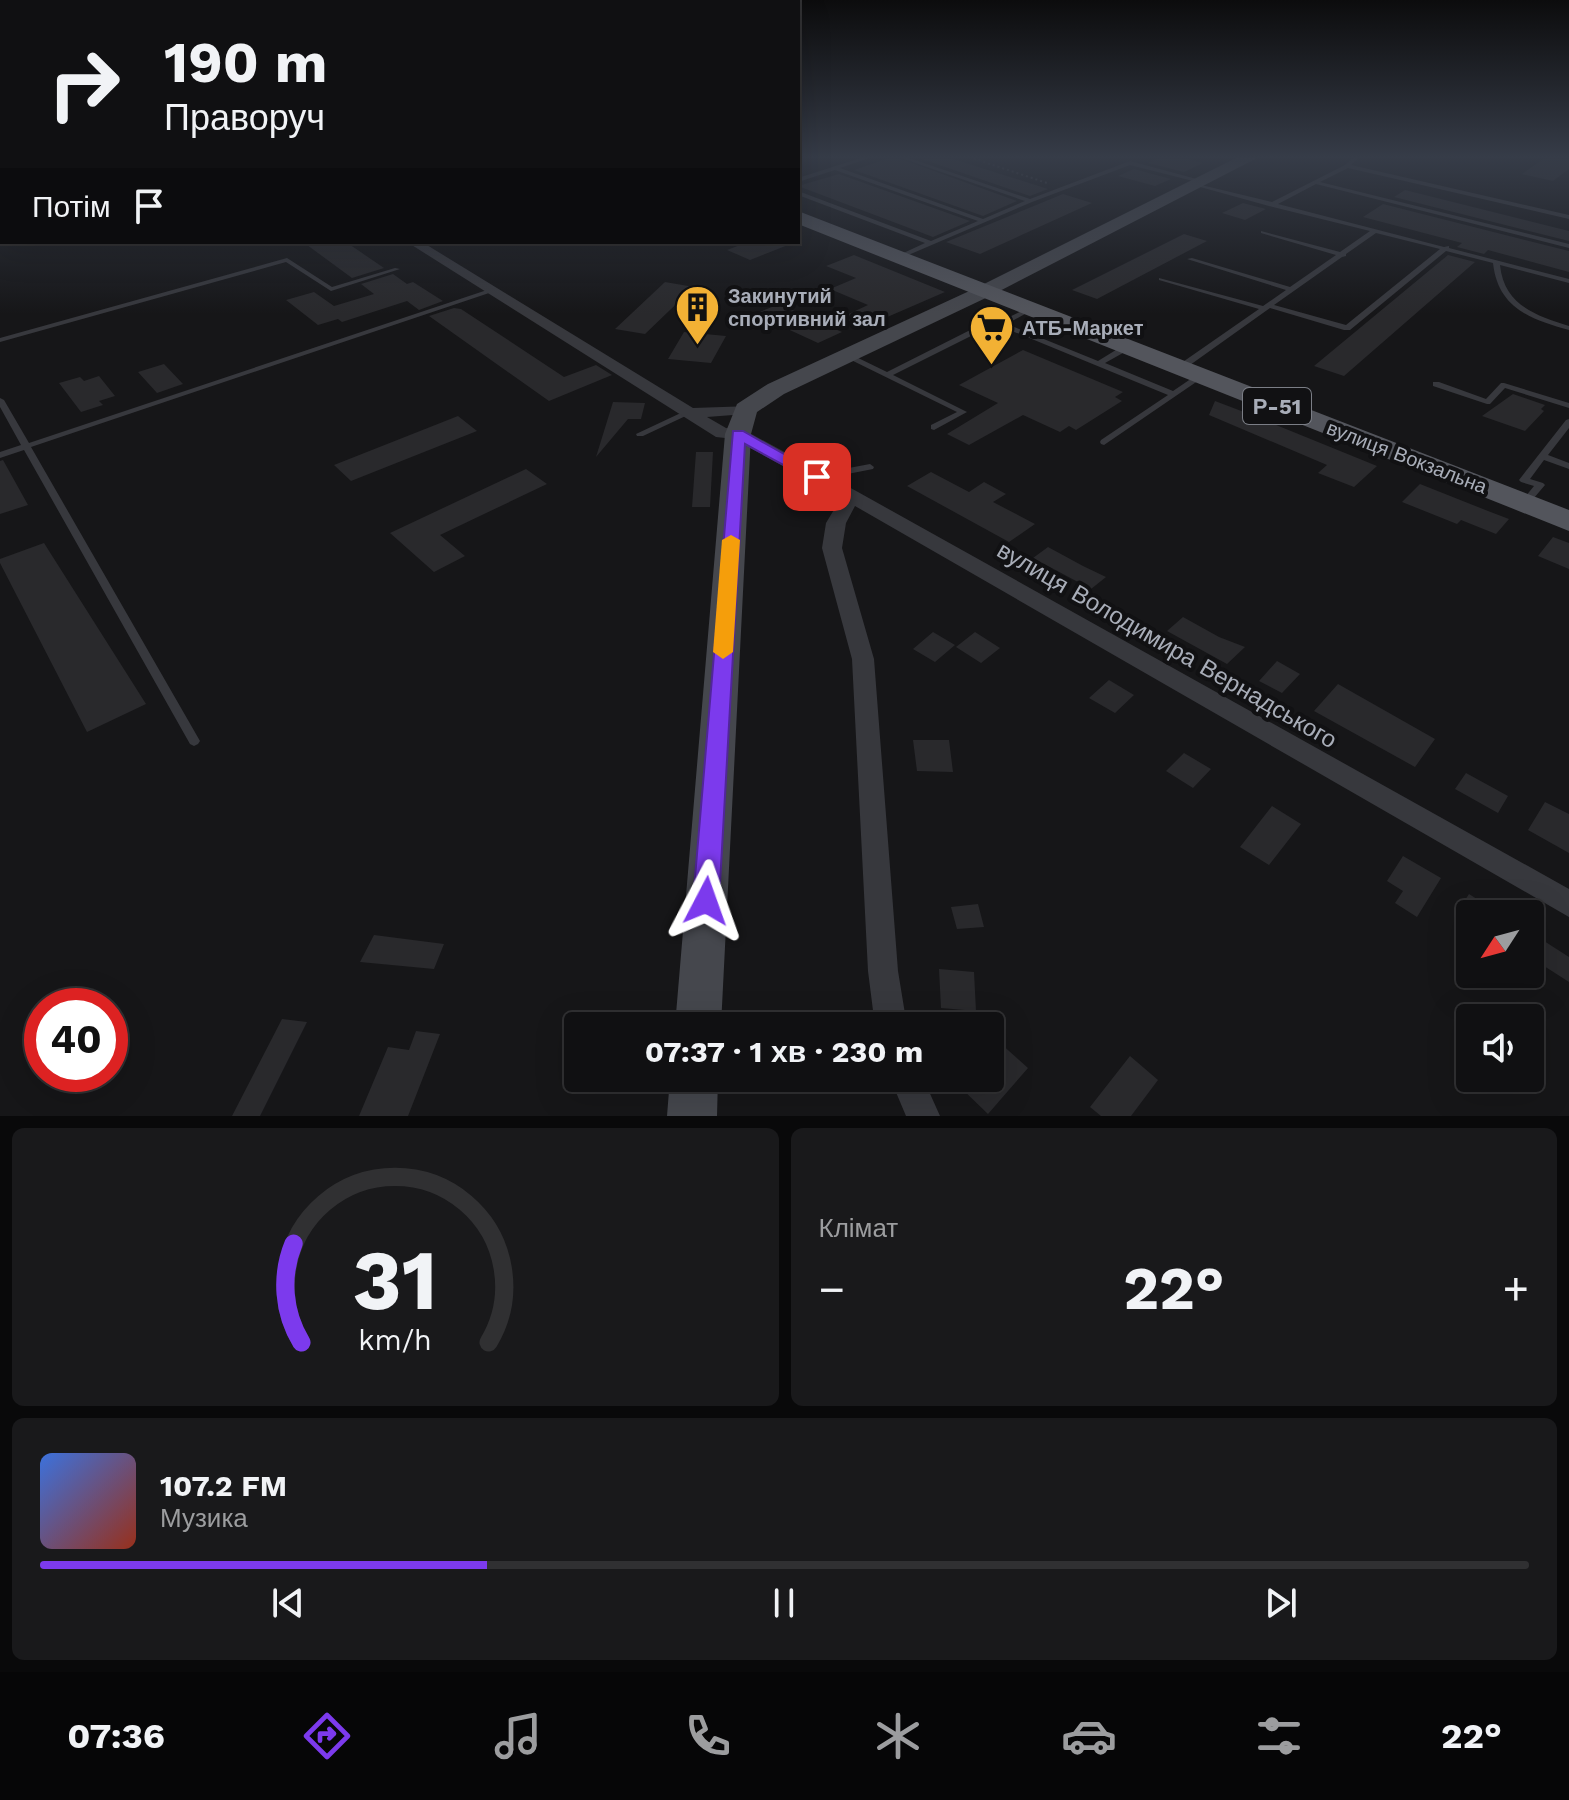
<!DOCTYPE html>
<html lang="uk">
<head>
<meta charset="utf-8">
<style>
	body { margin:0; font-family:"Work Sans",sans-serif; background:#19191b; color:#f1f3f6; height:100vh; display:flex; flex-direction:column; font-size:30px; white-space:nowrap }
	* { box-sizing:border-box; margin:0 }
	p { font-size:26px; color:#9c9d9f }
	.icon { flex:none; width:44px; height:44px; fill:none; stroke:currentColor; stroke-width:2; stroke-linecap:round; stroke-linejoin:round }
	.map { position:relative; height:1116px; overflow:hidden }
	.drawer { display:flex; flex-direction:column; gap:12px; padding:12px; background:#09090a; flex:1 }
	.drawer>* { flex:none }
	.guide { position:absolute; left:0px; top:0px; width:800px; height:244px; box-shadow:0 8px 32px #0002,0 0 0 2px #303032; background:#101012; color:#f1f3f6; overflow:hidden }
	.needle { width:52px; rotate:234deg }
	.fabs { position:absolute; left:1456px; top:900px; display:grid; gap:16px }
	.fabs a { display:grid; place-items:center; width:88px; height:88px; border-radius:8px; background:#101012; box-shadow:0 8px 32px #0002,0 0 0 2px #303032; font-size:40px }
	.speed { position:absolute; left:24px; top:988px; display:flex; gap:16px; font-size:40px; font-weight:700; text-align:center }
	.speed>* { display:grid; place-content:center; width:104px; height:104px; border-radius:50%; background:#101012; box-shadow:0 8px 32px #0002,0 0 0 2px #303032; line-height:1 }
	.speed .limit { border:12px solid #d22; background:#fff; color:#111 }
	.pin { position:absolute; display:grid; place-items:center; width:68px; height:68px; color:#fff; margin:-34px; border-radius:16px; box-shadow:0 4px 12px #0006 }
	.me { position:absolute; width:88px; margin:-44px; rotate:4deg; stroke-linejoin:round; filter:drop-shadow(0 0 6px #0008) }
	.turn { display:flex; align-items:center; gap:28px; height:168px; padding:0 32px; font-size:36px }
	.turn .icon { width:104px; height:104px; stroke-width:2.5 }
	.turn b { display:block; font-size:56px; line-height:68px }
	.then { display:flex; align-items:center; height:76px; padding:0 32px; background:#0003; gap:16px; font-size:30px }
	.big { font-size:60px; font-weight:700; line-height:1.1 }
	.drawer .tile { flex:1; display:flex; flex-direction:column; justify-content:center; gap:12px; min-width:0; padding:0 28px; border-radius:12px; background:#19191b }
	.drawer .dial { align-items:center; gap:0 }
	.dial svg { height:208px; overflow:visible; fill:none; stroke:#303032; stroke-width:7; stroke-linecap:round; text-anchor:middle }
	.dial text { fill:#f1f3f6; stroke:none }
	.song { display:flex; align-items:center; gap:24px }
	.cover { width:96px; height:96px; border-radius:12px; background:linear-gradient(135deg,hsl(220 70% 55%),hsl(10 70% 35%)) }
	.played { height:8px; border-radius:4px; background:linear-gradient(90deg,#7c3aed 30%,#303032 30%) }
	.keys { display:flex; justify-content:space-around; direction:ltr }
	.heat { display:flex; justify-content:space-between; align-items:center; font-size:44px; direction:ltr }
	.drawer .tiles { flex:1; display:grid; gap:12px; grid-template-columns:1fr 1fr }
	.tile:last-child { grid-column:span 2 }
	.trip { position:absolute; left:564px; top:1012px; width:440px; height:80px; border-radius:8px; background:#101012; box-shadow:0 8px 32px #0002,0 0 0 2px #303032; font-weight:700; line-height:80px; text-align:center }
	.menu { display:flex; height:128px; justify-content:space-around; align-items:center; background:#060607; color:#9c9d9f }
	.menu .icon { width:56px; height:56px }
	.menu .selected { color:#7c3aed }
	.menu b { font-size:36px; color:#f1f3f6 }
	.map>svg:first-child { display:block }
	.building { fill:#29292c }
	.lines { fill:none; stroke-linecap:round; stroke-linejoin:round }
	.path { stroke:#3d3f44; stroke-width:2; stroke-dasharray:2 3; stroke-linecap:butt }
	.lane { fill:#37383d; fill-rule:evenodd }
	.street { fill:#37383d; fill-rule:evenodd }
	.secondary { fill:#45474d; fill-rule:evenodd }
	.primary { fill:#53555c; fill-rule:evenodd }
	.route { fill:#7c3aed; stroke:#51269a; stroke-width:2 }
	.slow { fill:#f59e0b }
	.labels { text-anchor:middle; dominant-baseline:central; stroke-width:8; stroke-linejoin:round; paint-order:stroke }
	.far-poi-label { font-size:20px; font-weight:bold; fill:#a8adb8; stroke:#111113; text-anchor:start }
	.far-street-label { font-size:20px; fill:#a8adb8; stroke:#111113 }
	.shield { fill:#111113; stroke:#7b7e86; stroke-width:2 }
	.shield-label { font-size:22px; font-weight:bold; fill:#a8adb8 }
	.street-label { font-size:24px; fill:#a8adb8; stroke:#111113 }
</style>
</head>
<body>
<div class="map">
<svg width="1569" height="1116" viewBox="0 0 1569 1116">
	<rect width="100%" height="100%" fill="#161618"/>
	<path class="building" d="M892 157H895L1017 201 983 216 854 170Z
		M916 157H947L1048 189 1030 196Z
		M1160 157H1180L1203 163 1184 172 1148 163Z
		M1546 157H1569V169L1553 181 1522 174Z
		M1134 169 1171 179 1155 186 1118 176Z
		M839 174 970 221 933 237 798 186Z
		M1405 190 1569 231V241L1394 197Z
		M1063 194 1092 203 980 254 946 242Z
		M1243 203 1266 209 1245 220 1222 213Z
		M1383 204 1569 251V272L1488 250 1484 254 1457 247 1462 243 1363 217Z
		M1184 234 1207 241 1097 299 1072 290Z
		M303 242H346L384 268 352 278Z
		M748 242H792L793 243 750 260 727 250Z
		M854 255 945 292 862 328 840 318 868 305 830 289 856 278 826 266Z
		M1448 255 1475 262 1344 376 1314 366Z
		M393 274 407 284 413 282 443 301 419 310 407 301 342 322 338 319 318 325 286 300 314 292 334 306 374 294 361 284Z
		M665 282 694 287 645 334 615 329Z
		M779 304 842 332 818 343 755 314Z
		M454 308 461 309 564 377 596 365 612 375 549 401 429 316Z
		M684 332 726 336 711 363 668 359Z
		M1023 350 1123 392 1115 397 1122 401 1076 430 1069 426 1060 432 1023 415 969 445 947 434 998 403 959 385Z
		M164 364 183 384 157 393 138 372Z
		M99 376 115 396 99 401 103 405 81 412 59 383 80 377 84 381Z
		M1513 394 1545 405 1541 409 1544 411 1525 431 1482 416Z
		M1215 401 1244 412 1377 466 1354 487 1318 473 1327 465 1209 415Z
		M613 402 645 403 641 419H628L596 457Z
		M458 416 477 431 351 481 334 465Z
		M696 452H713L710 507H692Z
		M3 460 28 505 0 514V461Z
		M526 469 547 484 440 535 465 556 434 572 390 533Z
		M931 472 969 492 984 482 1006 494 993 502 1035 524 1009 542 907 486Z
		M1420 484 1488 511 1509 519 1496 534 1461 520 1457 524 1402 502Z
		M1553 537 1569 543V569L1538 556Z
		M44 543 146 704 87 732 0 563V559Z
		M1048 547 1083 566 1106 577 1091 589 1033 558Z
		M1183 617 1219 637 1245 647 1227 664 1167 631Z
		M933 632 955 645 935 662 913 649Z
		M975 632 1000 648 981 663 956 647Z
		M1277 661 1300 674 1282 693 1259 681Z
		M1109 680 1134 695 1115 713 1089 698Z
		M1338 684 1435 739 1415 767 1314 711Z
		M913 740H949L953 772 917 771Z
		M1184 753 1211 769 1193 788 1166 771Z
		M1466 773 1508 796 1498 813 1455 789Z
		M1545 802 1569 814V853L1528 830Z
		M1272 806 1301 824 1269 865 1240 847Z
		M1403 856 1441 878 1417 917 1395 903 1403 891 1387 881Z
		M1469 894 1500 914H1456Z
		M978 904 984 927 957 929 951 907Z
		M1530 932 1569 957V982L1530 957Z
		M374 935 444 944 434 969 360 962Z
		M939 969 974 972 976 1011 941 1008Z
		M282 1019 307 1022 260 1116H232Z
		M416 1031 440 1034 408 1116H359L388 1047 409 1050Z
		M1000 1043 1028 1068 988 1114 960 1087 968 1078H990V1054Z
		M1130 1056 1158 1080 1131 1116H1101L1090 1107Z"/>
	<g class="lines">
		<path class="path" d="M969 157 1047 183"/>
		<path class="lane" d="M864 157H872L840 168 983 219 1025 201 898 157H906L1030 199 1130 161 1204 181 1201 183 1130 165 1032 202 899 259 897 258V256L925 243 798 195V191L931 241 978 221 835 170 798 182V178Z
			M1354 157H1359L1351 165 1569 215V219L1348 168 1320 182 1569 244V248L1316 184 1278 204 1444 247 1449 246V248L1569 279V283L1500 265C1504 305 1535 315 1569 326V330C1530 319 1498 308 1493 263L1446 251 1350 330H1344L1270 308 1183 370H1177V366L1259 309 1159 280V278L1263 306 1286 290 1187 259 1192 258 1290 287 1336 255 1261 233V231L1340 252 1370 231 1269 206 1193 185V183L1272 202 1345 165ZM1376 233 1440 249 1346 325 1274 305 1342 257 1346 256V254Z
			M287 258 332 287 395 268 400 269 331 291 286 262 0 342V338Z
			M493 288 496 290 495 291 31 447 200 741 198 744 194 746 190 744 24 450 0 458V452L21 445 0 407V398L4 400 29 443Z
			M1030 307 1033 309 1032 310 1007 324 1098 361 1124 345H1130V349L1105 363 1173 391 1198 374H1204L1205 376 1104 445 1101 444 1100 442 1101 440 1168 395 995 324 893 375 967 412 934 430 931 429V425L957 412 843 356 844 354H850L887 372 992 319 1001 321Z
			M1433 382H1439L1486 399 1501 383H1504L1569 403V408L1505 388 1490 404H1487L1433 386Z
			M685 411H688L692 413 643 436H637L636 434Z
			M1569 419V428L1548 455 1569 463V469L1544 460 1530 479 1543 483 1545 485 1528 505H1522L1520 503 1534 486 1521 482 1519 480 1566 420Z
			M870 464 874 467 873 469 817 480 812 477 817 474Z"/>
		<path class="street" d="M407 242H422L693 408 752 406 754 409 746 414 707 417 726 428 744 430 858 492 1569 889V917L855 506 846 523 842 548 874 659 898 971 907 1026H875L868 971 852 659 822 548 826 523 841 498 734 439 716 437Z
			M890 1078H923L940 1116H906Z"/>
		<path class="secondary" d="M1238 157H1259L992 295 784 394 757 412 751 434 721 1026H675L725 434 737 404 768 384 978 287Z
			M670 1078H718L717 1116H667Z"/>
		<path class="primary" d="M2 186V198L0 199V187Z
			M798 211 1569 510V531L798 224Z"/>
	</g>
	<linearGradient id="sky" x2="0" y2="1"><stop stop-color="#0c0c0d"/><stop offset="0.5" stop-color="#363c48"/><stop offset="1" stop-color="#363c48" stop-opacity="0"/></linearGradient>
	<rect width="1569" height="314" fill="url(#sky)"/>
	<path class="route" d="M733 431H743L825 477 817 482 811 480 745 444 719 901 715 909 706 913 697 909 693 901Z"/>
	<path class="slow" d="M731 535 740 540 733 652 723 659 713 652 722 540Z"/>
	<defs>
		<symbol id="building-pin" viewBox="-11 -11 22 30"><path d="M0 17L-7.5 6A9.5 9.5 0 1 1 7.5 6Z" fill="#f2b134" stroke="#111113"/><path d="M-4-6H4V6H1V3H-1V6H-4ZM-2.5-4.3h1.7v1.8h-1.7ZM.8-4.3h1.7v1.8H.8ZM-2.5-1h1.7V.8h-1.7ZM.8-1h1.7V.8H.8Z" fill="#111"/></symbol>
		<symbol id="supermarket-pin" viewBox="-11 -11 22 30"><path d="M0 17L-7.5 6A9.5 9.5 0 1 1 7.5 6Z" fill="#f2b134" stroke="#111113"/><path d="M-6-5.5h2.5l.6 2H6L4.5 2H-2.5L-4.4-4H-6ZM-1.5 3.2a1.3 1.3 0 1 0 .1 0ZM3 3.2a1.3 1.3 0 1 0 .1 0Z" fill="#111"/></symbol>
	</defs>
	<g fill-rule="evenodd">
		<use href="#building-pin" x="672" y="282" width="51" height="69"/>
		<use href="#supermarket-pin" x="966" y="302" width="51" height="69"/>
	</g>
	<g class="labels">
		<g class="far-poi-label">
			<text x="728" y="296">Закинутий<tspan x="728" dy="23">спортивний зал</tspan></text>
			<text x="1022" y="328">АТБ-Маркет</text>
		</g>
		<g class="far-street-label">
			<text transform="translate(1407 457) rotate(21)">вулиця Вокзальна</text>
		</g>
		<rect class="shield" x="1243" y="388" width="68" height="36" rx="6"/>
		<g class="shield-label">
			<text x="1277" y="406">Р-51</text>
		</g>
		<g class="street-label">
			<text transform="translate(1167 645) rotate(30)">вулиця Володимира Вернадського</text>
		</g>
	</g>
</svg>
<div class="fabs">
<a><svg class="needle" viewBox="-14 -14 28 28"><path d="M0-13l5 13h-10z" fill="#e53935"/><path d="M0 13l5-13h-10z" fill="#9c9d9f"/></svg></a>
<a><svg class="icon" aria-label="sound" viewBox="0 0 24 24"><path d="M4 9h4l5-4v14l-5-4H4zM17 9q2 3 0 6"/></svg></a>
</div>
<div class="speed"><div class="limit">40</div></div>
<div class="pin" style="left:817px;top:477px;background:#d93025"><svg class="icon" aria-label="arrive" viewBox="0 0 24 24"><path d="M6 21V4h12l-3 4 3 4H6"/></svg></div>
<svg class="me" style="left:706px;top:901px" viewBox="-20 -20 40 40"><path d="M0-17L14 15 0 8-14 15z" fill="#7c3aed" stroke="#fff" stroke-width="4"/></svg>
<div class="trip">07:37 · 1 хв · 230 m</div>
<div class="guide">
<div class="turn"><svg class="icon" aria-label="right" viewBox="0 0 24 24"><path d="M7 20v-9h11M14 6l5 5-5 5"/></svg><div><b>190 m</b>Праворуч</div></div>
<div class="then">Потім<svg class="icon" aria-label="arrive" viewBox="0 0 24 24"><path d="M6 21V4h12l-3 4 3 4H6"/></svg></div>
</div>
</div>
<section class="drawer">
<div class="tiles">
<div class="tile dial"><svg viewBox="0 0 100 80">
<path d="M14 69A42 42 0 1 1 86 69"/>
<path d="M14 69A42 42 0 0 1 11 31" stroke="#7c3aed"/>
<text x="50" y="56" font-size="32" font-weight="700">31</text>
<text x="50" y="72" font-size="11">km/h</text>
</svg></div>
<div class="tile"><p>Клімат</p>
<div class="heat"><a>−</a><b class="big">22°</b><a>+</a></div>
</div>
<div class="tile">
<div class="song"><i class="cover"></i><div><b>107.2 FM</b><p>Музика</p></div></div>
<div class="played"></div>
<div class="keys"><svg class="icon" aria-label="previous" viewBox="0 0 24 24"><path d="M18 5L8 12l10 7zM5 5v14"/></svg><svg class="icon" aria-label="pause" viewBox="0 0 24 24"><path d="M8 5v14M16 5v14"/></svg><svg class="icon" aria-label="next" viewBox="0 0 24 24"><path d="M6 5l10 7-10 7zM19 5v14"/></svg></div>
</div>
</div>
</section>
<nav class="menu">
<b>07:36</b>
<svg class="icon selected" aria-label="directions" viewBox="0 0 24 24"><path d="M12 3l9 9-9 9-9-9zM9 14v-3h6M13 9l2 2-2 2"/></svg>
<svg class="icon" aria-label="music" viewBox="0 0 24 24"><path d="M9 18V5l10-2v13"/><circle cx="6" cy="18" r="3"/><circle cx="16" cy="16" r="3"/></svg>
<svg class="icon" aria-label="phone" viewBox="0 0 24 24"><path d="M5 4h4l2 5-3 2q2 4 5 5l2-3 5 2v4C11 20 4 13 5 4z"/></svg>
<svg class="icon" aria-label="climate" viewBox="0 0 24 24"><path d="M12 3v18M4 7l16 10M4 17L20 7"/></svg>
<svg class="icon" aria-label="car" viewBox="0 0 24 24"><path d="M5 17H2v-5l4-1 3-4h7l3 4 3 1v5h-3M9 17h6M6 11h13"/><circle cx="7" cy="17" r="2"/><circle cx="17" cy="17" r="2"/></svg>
<svg class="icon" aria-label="filters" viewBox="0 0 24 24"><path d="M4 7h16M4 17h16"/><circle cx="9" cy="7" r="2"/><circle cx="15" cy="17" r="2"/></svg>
<b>22°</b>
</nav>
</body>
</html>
